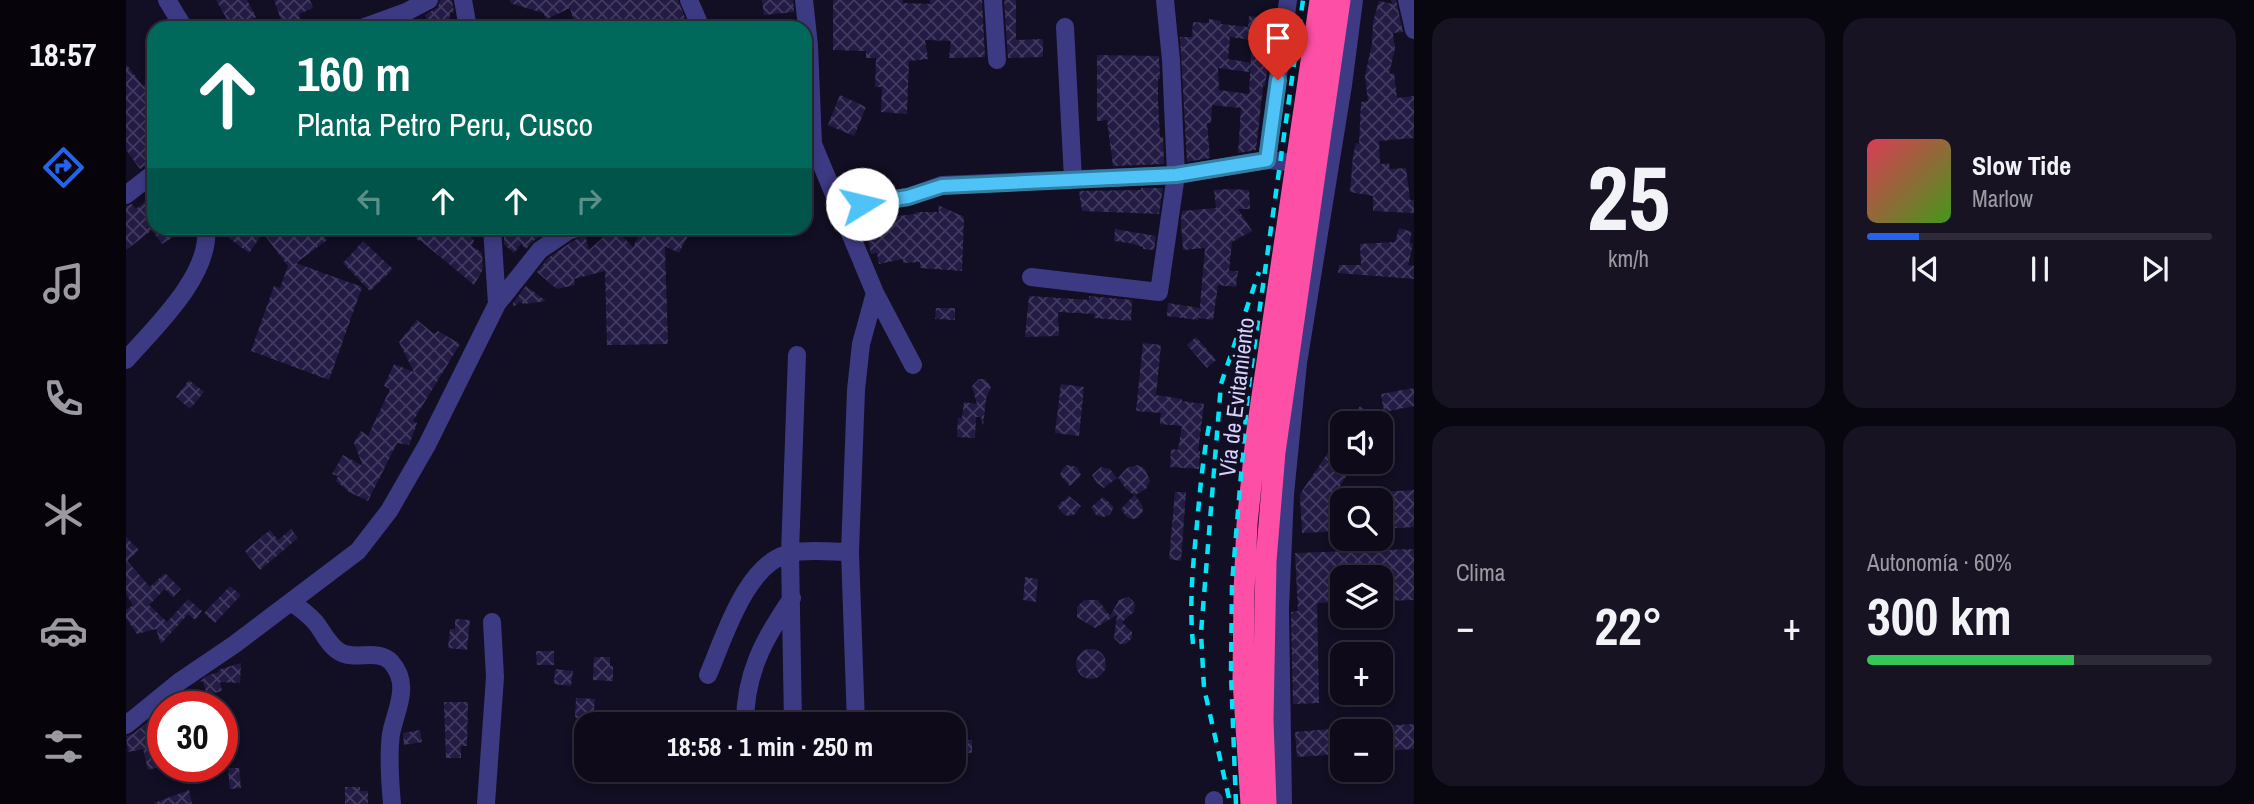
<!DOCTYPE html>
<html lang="es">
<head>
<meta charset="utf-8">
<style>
	body { margin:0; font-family:"Archivo Narrow",sans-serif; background:#171323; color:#f1f3f6; height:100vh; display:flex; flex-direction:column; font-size:26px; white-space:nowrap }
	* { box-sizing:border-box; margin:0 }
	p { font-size:23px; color:#9b9aa2 }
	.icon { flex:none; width:38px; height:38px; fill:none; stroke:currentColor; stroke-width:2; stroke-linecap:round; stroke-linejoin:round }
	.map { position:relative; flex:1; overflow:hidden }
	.sheet { display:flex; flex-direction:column; gap:18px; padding:18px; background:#08060e; width:840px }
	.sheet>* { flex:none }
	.hud { position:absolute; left:21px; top:21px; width:665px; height:214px; border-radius:21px; box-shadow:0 4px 10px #0003,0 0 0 2px #2e2b39; background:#00695c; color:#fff; overflow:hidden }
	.tools { position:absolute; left:1204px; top:411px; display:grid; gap:14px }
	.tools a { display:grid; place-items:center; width:63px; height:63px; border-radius:14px; background:#0e0a1a; box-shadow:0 4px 10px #0003,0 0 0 2px #2e2b39; font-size:35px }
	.speed { position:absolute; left:21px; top:691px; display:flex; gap:14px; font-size:35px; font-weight:700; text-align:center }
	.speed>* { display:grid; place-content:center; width:91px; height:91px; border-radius:50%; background:#0e0a1a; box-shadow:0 4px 10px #0003,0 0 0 2px #2e2b39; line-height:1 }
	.speed .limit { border:10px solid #d22; background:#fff; color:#111 }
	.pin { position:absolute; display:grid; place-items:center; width:60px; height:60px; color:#fff; margin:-72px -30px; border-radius:50% 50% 50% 0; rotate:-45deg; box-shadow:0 0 7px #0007 }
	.pin .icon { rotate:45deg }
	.me { position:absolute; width:77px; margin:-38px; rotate:81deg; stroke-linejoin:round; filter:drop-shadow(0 0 5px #0008) }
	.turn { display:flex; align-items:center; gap:24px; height:147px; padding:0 35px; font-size:32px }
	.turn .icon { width:91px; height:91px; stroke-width:2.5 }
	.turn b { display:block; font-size:49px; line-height:60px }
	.lanes { display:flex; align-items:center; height:66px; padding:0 35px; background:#0003; justify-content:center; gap:35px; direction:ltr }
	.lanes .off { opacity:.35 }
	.big { font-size:52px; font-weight:700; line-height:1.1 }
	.sheet .widget { flex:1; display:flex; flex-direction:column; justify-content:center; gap:10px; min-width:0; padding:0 24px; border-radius:21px; background:#171323 }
	.sheet .dial { align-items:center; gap:0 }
	.dial b { font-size:91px; line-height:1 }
	.song { display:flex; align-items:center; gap:21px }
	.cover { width:84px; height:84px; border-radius:10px; background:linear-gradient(135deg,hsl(350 70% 55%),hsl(100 70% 35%)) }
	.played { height:7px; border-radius:4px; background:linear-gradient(90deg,#2563eb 15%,#2e2b39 15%) }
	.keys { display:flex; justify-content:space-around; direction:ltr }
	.heat { display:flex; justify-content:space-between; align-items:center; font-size:38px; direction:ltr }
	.charge { height:10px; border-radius:5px; background:linear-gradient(90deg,#34c759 60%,#2e2b39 0) }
	.sheet .tiles { flex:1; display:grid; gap:18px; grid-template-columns:repeat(2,1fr) }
	.trip { position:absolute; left:448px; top:712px; width:392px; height:70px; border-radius:21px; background:#0e0a1a; box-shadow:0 4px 10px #0003,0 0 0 2px #2e2b39; font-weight:700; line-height:70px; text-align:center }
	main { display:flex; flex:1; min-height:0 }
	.dock { display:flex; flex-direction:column; width:126px; justify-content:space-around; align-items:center; background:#06040a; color:#9b9aa2 }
	.dock .icon { width:49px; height:49px }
	.dock .selected { color:#2563eb }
	.dock b { font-size:32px; color:#f1f3f6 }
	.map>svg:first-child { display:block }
	.building { fill:url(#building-cross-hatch); fill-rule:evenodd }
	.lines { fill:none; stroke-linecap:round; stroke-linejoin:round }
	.minor { stroke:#3c3a82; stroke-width:18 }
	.highway { stroke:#fc4fa5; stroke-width:21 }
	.rail { stroke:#04e4f8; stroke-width:4.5; stroke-dasharray:10 9; stroke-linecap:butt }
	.route-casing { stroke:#337fa1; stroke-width:18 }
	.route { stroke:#4fc3f7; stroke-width:12 }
	.labels { text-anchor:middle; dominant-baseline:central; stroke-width:7; stroke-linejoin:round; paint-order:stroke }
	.street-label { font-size:23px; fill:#d6d2fe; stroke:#120e23 }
</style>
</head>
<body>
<main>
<nav class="dock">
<b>18:57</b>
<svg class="icon selected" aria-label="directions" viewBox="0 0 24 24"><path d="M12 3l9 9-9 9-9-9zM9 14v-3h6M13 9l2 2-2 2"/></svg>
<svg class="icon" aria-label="music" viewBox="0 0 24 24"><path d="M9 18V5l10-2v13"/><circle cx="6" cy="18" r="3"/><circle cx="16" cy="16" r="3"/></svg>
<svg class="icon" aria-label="phone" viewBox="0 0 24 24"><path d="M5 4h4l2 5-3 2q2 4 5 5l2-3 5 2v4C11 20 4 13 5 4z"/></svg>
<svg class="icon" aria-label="climate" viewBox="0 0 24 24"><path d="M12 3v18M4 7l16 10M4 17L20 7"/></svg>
<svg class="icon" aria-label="car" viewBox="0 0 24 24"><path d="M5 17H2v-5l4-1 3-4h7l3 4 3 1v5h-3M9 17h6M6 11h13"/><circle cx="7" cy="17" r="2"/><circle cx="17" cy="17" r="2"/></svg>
<svg class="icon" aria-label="filters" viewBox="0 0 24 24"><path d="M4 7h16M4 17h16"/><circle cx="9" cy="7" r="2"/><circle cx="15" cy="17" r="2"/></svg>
</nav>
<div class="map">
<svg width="1288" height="804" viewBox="0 0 1288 804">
	<defs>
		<pattern id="building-cross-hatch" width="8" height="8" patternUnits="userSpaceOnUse" patternTransform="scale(1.75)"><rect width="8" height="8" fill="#231b44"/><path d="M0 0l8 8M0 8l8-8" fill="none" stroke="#423b60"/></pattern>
	</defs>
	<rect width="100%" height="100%" fill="#120e23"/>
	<path class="building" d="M90 0H121L130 17 114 28H106Z
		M148 0H184L187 8 173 14 175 21 169 24 170 28H158Z
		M314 0H326L328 13 324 12 323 22 315 18 316 21 302 24 299 15 312 7Z
		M384 0H552L563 28H473L468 25H449L444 8 421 19 417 13 384 3Z
		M636 0H667L668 12 638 15Z
		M707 0H777V3L804 4V0H856L859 57 823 58 825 41 799 40 802 59 783 61 781 114 755 112 756 87H749L750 58H740V51L707 50Z
		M878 0H890V40L917 39V57L882 58Z
		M1265 0H1270L1277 32 1267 33 1269 48 1263 74 1268 73 1271 98 1288 96V138L1253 141 1254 164 1263 163 1264 169 1280 168 1284 200H1288V213L1247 211V196L1224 192 1227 156 1230 143 1233 144 1235 102 1242 101 1239 76 1246 44 1247 22 1253 1 1266 4Z
		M1123 16 1138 18 1137 28H1145L1144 51 1139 86H1137L1130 150 1112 153 1115 108 1086 105 1085 123H1081L1084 158 1061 162 1054 37H1066L1067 22 1083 23V19L1095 21V24L1122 27ZM1104 37 1126 40 1123 94 1093 90 1092 68 1123 72 1125 63 1102 59Z
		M971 55 1033 56 1034 79H1032V102L1034 137H1037L1038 164 987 166 981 120 971 121Z
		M0 64 17 86 28 78V161L14 169 0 150Z
		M714 95 740 107 728 136 702 125Z
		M1015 188H1037L1033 214 956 211 953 191 1015 190Z
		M1102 189 1123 190 1124 209H1112L1126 231 1106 242 1103 271H1112L1110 287 1092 285 1087 320 1073 318 1079 248 1057 250 1055 223 1056 211 1090 208 1088 190Z
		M28 194V228H62L36 244 26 230 0 250V206L6 204 10 209Z
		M812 205 838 217 836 271 794 268V262L777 263V259L753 264 751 253 745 254 737 216 762 212 763 217 790 214 789 212H813Z
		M111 228H191L201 240 170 263 236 287 203 380 125 351 148 286 154 288 162 266 137 233 123 253 103 238Z
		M279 228H335L348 240 346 246 356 253 357 269 348 285 294 240 293 241Z
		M381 228H427L407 241 400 249 395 244 388 253 378 244V231Z
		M488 228 507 247 517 228H566L553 253 539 246 542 344 481 345 479 271 448 279 449 285 431 289 411 272 422 258 447 241 459 235 463 250Z
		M1273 228 1286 232 1283 243 1287 244 1282 265 1288 266V279L1212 273 1213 265H1235L1234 244 1269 242Z
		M989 229 1030 236 1028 250 1017 249V247L1003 243 988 241Z
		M237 241 267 269 244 291 217 263Z
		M400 286 420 301 398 304 394 302 387 307V303Z
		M903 296 963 300V296L1006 300 1005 321 968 318 969 314 932 312 933 336 899 337Z
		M1042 303 1074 308 1072 320 1041 316Z
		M810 308H829V320L809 319Z
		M291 320 308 334 312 331 334 344 287 421 291 423 283 445 271 443 242 501 223 492 210 481 212 476 206 474 217 455 237 466 228 443 235 431 242 436 264 389 258 386 268 364 288 372 273 342Z
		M1070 337 1090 360 1081 368 1061 345Z
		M1017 343 1035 345 1030 395 1056 399V401L1078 404 1072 451H1074L1073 469 1044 467 1045 449 1052 450 1056 426 1034 424 1035 413 1010 411Z
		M853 379H859L865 387 860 399 857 426 855 417H850L849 438 831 437 832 418H836L838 402 851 404 846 386Z
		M63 380 78 392 64 409 50 397Z
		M935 384 958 387 953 436 929 433Z
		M1288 388V406L1258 412 1255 394Z
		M1234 406 1260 424H1222Z
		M1216 432V462H1229L1209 494H1216V531L1176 533 1174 494Z
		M941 465 951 467 955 475 944 486 934 475 936 469Z
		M1011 465 1019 469 1024 481 1020 489 1009 495 1016 505 1017 511 1012 518 1006 519 1001 517 995 509 1008 495 1000 489 992 478 1001 468Z
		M975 467 984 469 991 478 978 488 971 483 966 475Z
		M1288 490V527L1255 529V492Z
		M1049 492H1060L1055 561 1043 559Z
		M943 496 955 506 948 515 942 516 937 514 931 506Z
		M977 497 988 507 984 514 978 517 970 515 965 507Z
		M165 529 172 538 134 570 119 551 144 530 152 540Z
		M0 537 13 550 1 561 24 587 39 573 55 589 47 597 39 589 23 605 41 622 62 599 76 611 69 620 62 614 35 644 30 629 11 634 0 618V610L7 605 0 594Z
		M1288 549V600L1255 601V578H1216V602L1191 603 1193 703 1167 704 1165 612 1172 611 1169 553Z
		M899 577 912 579 910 602 897 600Z
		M104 586 115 595 89 623 78 613Z
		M1002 597 1007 601 1009 606 1008 612 996 622 1006 632V638L1000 644H994L988 638 991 615 969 628 951 617V607L958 600H972L984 616 993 600Z
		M329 619 344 620 341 650 322 648 324 629H329Z
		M950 664a15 15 0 1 1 30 0a15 15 0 1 1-30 0Z
		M410 651H428V665H411Z
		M468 657H484V666H487V681L467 680Z
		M115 663 114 683 94 682 96 691 81 695 77 682 74 681 83 675 93 672 92 670Z
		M429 669 447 671 445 686 428 684Z
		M450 698 469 699 467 719 449 718Z
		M318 702H342L341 746H335V758H320Z
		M33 713 37 732H35L37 754 29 755 32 767 22 770 17 749 2 752 0 736 7 734Z
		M1288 724V749L1255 751V726Z
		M1216 728V754L1171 757 1169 732Z
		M294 730 296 742 278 745 277 733Z
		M828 740H846V753L828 752Z
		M102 768H113L115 788 104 789Z
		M219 787H234V791H242V804H219Z
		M63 790 66 804H28V803Z"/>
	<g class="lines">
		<path class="minor" d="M41 0 58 28
			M337 0 342 28
			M563 0 575 28
			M678 0 683 45 687 144
			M867 0 871 60
			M1281 0 1288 30
			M939 27 947 179
			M236 28 280 12 303 0
			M679 141 687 144 749 293 787 365
			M1141 160 1162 0
			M0 195 28 173
			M712 208 782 197 816 185 1050 175 1045 60 1039 0
			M366 228 371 304
			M905 277 1033 292 1050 175 1141 160 1170 163
			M0 360C29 327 85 275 80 228
			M165 602C174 608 183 615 190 623 197 632 203 646 214 652 229 661 252 648 265 662 286 685 269 711 265 734 262 756 264 782 266 804
			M582 675C598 638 620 563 664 553 681 549 707 552 724 552
			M619 724C619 673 638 639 666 598
			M667 724 664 553 671 355
			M730 724 724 552 730 390 735 344 749 293
			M0 725 53 682 109 644 232 551 263 511 301 445 371 304 414 250 442 231 451 228
			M731 770V772
			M1088 800V804
			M360 804 369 677 366 622
			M1157 804 1154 608 1159 494 1172 363 1217 85 1228 0"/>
		<path class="highway" d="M1125 804 1117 680 1118 592 1121 524 1130 437 1194 0
			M1140 804 1137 720 1140 561 1149 452 1214 0"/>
		<path class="rail" d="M1067 644C1063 604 1067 564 1071 524 1074 490 1077 455 1084 421
			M1103 798 1078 688 1075 633 1095 384 1133 272
			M1110 804 1105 673 1106 584 1114 487 1122 392 1177 0"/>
	</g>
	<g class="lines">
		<defs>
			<path id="route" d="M736 204 782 197 816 186 1050 175 1141 160 1152 80"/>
		</defs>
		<use href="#route" class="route-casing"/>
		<use href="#route" class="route"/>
	</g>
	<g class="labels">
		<g class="street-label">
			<text transform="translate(1110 397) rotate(-83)">Vía de Evitamiento</text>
		</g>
	</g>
</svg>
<div class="tools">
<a><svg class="icon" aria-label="sound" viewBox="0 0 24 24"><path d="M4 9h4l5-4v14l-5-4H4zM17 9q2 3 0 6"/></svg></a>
<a><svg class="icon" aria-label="search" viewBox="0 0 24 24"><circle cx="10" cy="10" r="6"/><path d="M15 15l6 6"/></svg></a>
<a><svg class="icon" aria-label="layers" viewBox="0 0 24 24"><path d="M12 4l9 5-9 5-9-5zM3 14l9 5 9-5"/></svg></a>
<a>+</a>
<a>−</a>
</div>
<div class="speed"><div class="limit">30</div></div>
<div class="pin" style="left:1152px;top:80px;background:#d93025"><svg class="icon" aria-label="arrive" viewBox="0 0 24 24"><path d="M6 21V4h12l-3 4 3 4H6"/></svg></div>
<svg class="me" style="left:736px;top:204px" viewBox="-20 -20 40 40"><circle r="19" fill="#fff"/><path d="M0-13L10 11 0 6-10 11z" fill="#4fc3f7"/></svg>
<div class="trip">18:58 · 1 min · 250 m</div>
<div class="hud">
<div class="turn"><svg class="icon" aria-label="ahead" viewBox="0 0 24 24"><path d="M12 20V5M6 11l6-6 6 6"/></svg><div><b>160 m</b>Planta Petro Peru, Cusco</div></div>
<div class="lanes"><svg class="icon off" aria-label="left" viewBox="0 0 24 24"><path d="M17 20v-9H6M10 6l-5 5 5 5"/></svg><svg class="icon" aria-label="ahead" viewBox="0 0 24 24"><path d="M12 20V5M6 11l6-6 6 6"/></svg><svg class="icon" aria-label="ahead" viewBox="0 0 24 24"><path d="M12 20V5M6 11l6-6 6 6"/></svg><svg class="icon off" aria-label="right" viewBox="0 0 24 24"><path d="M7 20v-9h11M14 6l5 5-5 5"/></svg></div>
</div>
</div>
<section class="sheet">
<div class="tiles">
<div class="widget dial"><b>25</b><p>km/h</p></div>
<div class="widget">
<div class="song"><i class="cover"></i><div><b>Slow Tide</b><p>Marlow</p></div></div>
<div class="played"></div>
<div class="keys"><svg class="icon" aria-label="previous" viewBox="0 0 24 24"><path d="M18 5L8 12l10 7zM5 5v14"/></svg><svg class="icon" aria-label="pause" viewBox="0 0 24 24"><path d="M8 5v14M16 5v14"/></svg><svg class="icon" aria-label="next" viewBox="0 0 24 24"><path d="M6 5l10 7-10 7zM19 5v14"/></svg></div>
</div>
<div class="widget"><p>Clima</p>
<div class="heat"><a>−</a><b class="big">22°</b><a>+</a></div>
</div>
<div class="widget"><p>Autonomía · 60%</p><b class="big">300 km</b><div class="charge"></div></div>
</div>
</section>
</main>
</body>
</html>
